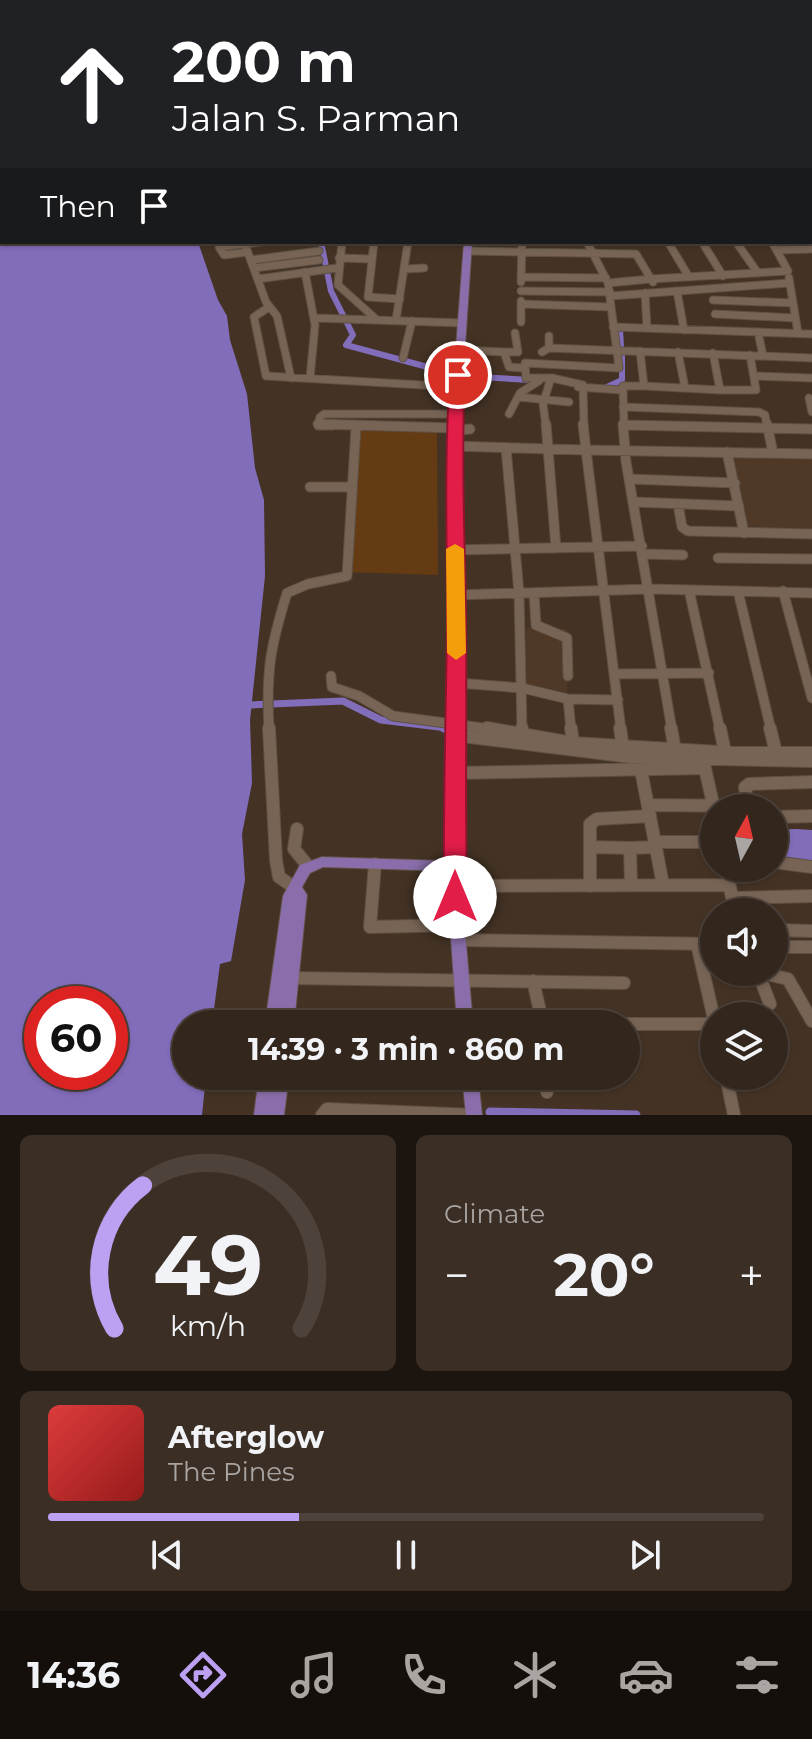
<!DOCTYPE html>
<html lang="en">
<head>
<meta charset="utf-8">
<style>
  body { margin:0; font-family:Montserrat,sans-serif; background:#3b2e25; color:#f1f3f6; height:100vh; display:flex; flex-direction:column; font-size:30px; white-space:nowrap }
  * { box-sizing:border-box; margin:0 }
  p { font-size:26px; color:#a9a5a3 }
  .icon { flex:none; width:44px; height:44px; fill:none; stroke:currentColor; stroke-width:2; stroke-linecap:round; stroke-linejoin:round }
  .map { position:relative; height:1115px; overflow:hidden }
  .panel { display:flex; flex-direction:column; gap:20px; padding:20px; background:#1c150f; flex:1 }
  .panel>* { flex:none }
  .guide { position:absolute; left:0px; top:0px; width:812px; height:244px; box-shadow:0 2px 6px #0004,0 0 0 2px #4e433b; background:#202124; color:#fff; overflow:hidden }
  .needle { width:52px; rotate:8deg }
  .fabs { position:absolute; left:700px; top:794px; display:grid; gap:16px }
  .fabs a { display:grid; place-items:center; width:88px; height:88px; border-radius:50%; background:#33261c; box-shadow:0 2px 6px #0004,0 0 0 2px #4e433b; font-size:40px }
  .speed { position:absolute; left:24px; top:986px; display:flex; gap:16px; font-size:40px; font-weight:700; text-align:center }
  .speed>* { display:grid; place-content:center; width:104px; height:104px; border-radius:50%; background:#33261c; box-shadow:0 2px 6px #0004,0 0 0 2px #4e433b; line-height:1 }
  .speed .limit { border:12px solid #d22; background:#fff; color:#111 }
  .pin { position:absolute; display:grid; place-items:center; width:68px; height:68px; color:#fff; margin:-34px; border:4px solid #fff; border-radius:50%; box-shadow:0 2px 8px #0007 }
  .me { position:absolute; width:88px; margin:-44px; rotate:0deg; stroke-linejoin:round; filter:drop-shadow(0 0 6px #0008) }
  .turn { display:flex; align-items:center; gap:28px; height:168px; padding:0 40px; font-size:36px }
  .turn .icon { width:104px; height:104px; stroke-width:2.5 }
  .turn b { display:block; font-size:56px; line-height:68px }
  .then { display:flex; align-items:center; height:76px; padding:0 40px; background:#0003; gap:16px; font-size:30px }
  .big { font-size:60px; font-weight:700; line-height:1.1 }
  .panel .card { flex:1; display:flex; flex-direction:column; justify-content:center; gap:12px; min-width:0; padding:0 28px; border-radius:12px; background:#3b2e25 }
  .panel .dial { align-items:center; gap:0 }
  .dial svg { height:208px; overflow:visible; fill:none; stroke:#4e433b; stroke-width:7; stroke-linecap:round; text-anchor:middle }
  .dial text { fill:#f1f3f6; stroke:none }
  .song { display:flex; align-items:center; gap:24px }
  .cover { width:96px; height:96px; border-radius:12px; background:linear-gradient(135deg,hsl(0 70% 55%),hsl(0 70% 35%)) }
  .played { height:8px; border-radius:4px; background:linear-gradient(90deg,#bca0f2 35%,#4e433b 35%) }
  .keys { display:flex; justify-content:space-around; direction:ltr }
  .heat { display:flex; justify-content:space-between; align-items:center; font-size:44px; direction:ltr }
  .panel .tiles { flex:1; display:grid; gap:20px; grid-template-columns:1fr 1fr }
  .card:last-child { grid-column:span 2 }
  .trip { position:absolute; left:172px; top:1010px; width:468px; height:80px; border-radius:40px; background:#33261c; box-shadow:0 2px 6px #0004,0 0 0 2px #4e433b; font-weight:700; line-height:80px; text-align:center }
  .menu { display:flex; height:128px; justify-content:space-around; align-items:center; background:#140f0b; color:#a9a5a3 }
  .menu .icon { width:56px; height:56px }
  .menu .selected { color:#bca0f2 }
  .menu b { font-size:36px; color:#f1f3f6 }
  .map>svg:first-child { display:block }
  .built { fill:#4f3825 }
  .green { fill:#643b12 }
  .water { fill:#826dbb; fill-rule:evenodd }
  .lines { fill:none; stroke-linecap:round; stroke-linejoin:round }
  .canal-far2 { stroke:#826dbb; stroke-width:6 }
  .canal-far1 { stroke:#826dbb; stroke-width:7 }
  .canal { stroke:#826dbb; stroke-width:9 }
  .minor-far3-casing { stroke:#5e5044; stroke-width:7 }
  .minor-far2-casing { stroke:#5e5044; stroke-width:9 }
  .minor-far1-casing { stroke:#5e5044; stroke-width:11 }
  .minor-casing { stroke:#5e5044; stroke-width:14 }
  .major-casing { stroke:#5e5044; stroke-width:2 }
  .minor-far3 { stroke:#776455; stroke-width:6 }
  .minor-far2 { stroke:#776455; stroke-width:7 }
  .minor-far1 { stroke:#776455; stroke-width:9 }
  .minor { stroke:#776455; stroke-width:12 }
  .major { fill:#8a6eab; fill-rule:evenodd }
  .rail-casing { stroke:#bdb1a7; stroke-width:4 }
  .rail { stroke:#39291b; stroke-width:2; stroke-dasharray:4; stroke-linecap:butt }
  .route { fill:#e11d48; stroke:#92132f; stroke-width:2 }
  .slow { fill:#f59e0b }
</style>
</head>
<body>
<div class="map">
<svg width="812" height="1115" viewBox="0 0 812 1115">
  <rect width="100%" height="100%" fill="#443325"/>
  <path class="built" d="M731 456 812 459V531L748 529Z
    M527 627 567 629V696L524 692Z"/>
  <path class="green" d="M355 427 437 428 438 575 346 572Z"/>
  <path class="water" d="M0 0H83L2 2V242H198L218 300 227 316 230 340 247 394 255 468 264 500 265 576 250 720 252 783 242 834 245 880 231 961 220 964 212 1024H186V1076H206L202 1115H0ZM42 1004H110V1072H42Z
    M796 829 812 830V861L774 856V830Z"/>
  <g class="lines">
    <path class="canal-far2" d="M321 242 331 291 353 335 346 345 461 376 531 380
      M621 347 620 329 624 328
      M607 387 622 380V352"/>
    <path class="canal-far1" d="M251 705 343 701 381 720 456 729"/>
    <path class="canal" d="M444 728 456 729
      M490 1112 636 1115"/>
    <defs>
      <path id="minor-far3" d="M287 0 297 2
        M666 0 669 2
        M513 2 523 0
        M810 171 812 174"/>
      <path id="minor-far2" d="M244 242 266 302 277 316 291 378
        M342 242 338 285 376 319
        M374 242 368 297 400 299
        M668 242 689 277
        M702 242 723 276
        M736 242 758 273
        M777 250 812 249
        M467 251 636 254 651 279 788 271 772 242
        M248 252 224 255 219 247 261 242
        M339 258 372 259
        M251 260 319 251
        M254 268 319 260
        M405 269 424 268
        M305 272 315 325 310 378
        M521 277 606 278
        M789 278 798 333
        M258 279 337 268
        M521 282 522 242
        M608 283 651 279 653 282
        M521 291 610 292
        M677 291 684 330
        M645 293 647 328
        M610 296 789 283
        M713 300 792 303
        M521 301V322
        M521 304 611 307
        M269 307 254 317 266 376 457 387
        M715 314 795 318
        M315 318 462 323
        M396 320 408 242
        M613 327 812 334
        M758 332 763 356
        M549 336V348
        M460 350 504 352 509 367 523 368
        M504 352H518L515 333
        M542 352 549 348 812 358
        M678 352 685 388
        M403 358 412 321
        M755 376 812 378
        M644 386 720 390 713 353
        M578 387 621 390
        M720 390H756L750 355
        M518 397 569 402
        M809 398 812 412
        M623 407 759 412 765 415 767 426
        M509 414 520 393 539 381
        M624 425 682 426
        M333 426H318L320 417 324 414H455
        M546 426 543 404 550 381
        M584 426 583 385 552 378H526L525 363 619 368 608 283 587 242
        M624 426 623 386H644L640 351"/>
      <path id="minor-far1" d="M318 424 454 428
        M546 424 556 548
        M583 424 586 450 812 454
        M623 424 626 462 672 730
        M767 424 773 453
        M624 425 812 429
        M454 431 470 429
        M453 446 586 450 621 730
        M506 448 519 593 522 730
        M727 452 744 533
        M630 479 735 483
        M310 487H351
        M634 502 739 506
        M678 504 682 527 688 531 812 534
        M455 550 642 546
        M644 554 683 555
        M718 558 812 559
        M689 590 720 730
        M738 591 771 730
        M783 591 812 698
        M534 593 536 625 567 638 568 676
        M456 595 650 589 812 593
        M614 674 709 673
        M331 676 332 687 359 696 393 716 498 730
        M457 683 522 688 568 699 618 700
        M568 699 571 730
        M269 730C266 671 270 648 287 593L308 584 347 576 356 427"/>
      <path id="minor" d="M269 728 276 860 279 877 295 888
        M487 728 573 743 735 753H812
        M522 728V733
        M571 728 573 743
        M620 728 623 748
        M671 728 675 750
        M720 728 725 752
        M770 728 776 753
        M453 735 631 757 812 761
        M704 764 714 808
        M641 770 663 885
        M454 773 705 768
        M648 805 748 806 745 787 749 784 812 782
        M774 817 812 816
        M297 829 294 849 308 866
        M655 842H714
        M591 847 630 848 631 885
        M630 848 656 847
        M774 862 812 867
        M375 864 370 927 457 925
        M726 868 735 912
        M728 877 748 876
        M456 886 729 885
        M590 886V824L597 819 650 816
        M734 898 812 896
        M774 930 812 931
        M457 940 714 944
        M697 944 714 1019
        M774 947H812
        M758 972 788 979 812 1021
        M759 975 770 1004
        M290 978 624 983
        M533 981 543 1024
        M595 1024H714
        M546 1076 547 1092
        M726 1076 734 1115
        M322 1115 327 1109 474 1115"/>
      <path id="major" d="M574 0H580V2H574Z
        M810 60H812V64H810Z
        M810 122H812V127H810Z
        M464 242H472L458 452 462 595 459 735 463 866 462 897 473 1024H457L448 897V871L323 867 310 873 302 887 307 895 294 1024H265L283 896 300 865 322 857 448 861 447 735 450 595 448 452Z
        M259 1076H289L284 1115H254Z
        M462 1076H478L482 1115H466Z"/>
    </defs>
    <use href="#minor-far3" class="minor-far3-casing"/>
    <use href="#minor-far2" class="minor-far2-casing"/>
    <use href="#minor-far1" class="minor-far1-casing"/>
    <use href="#minor" class="minor-casing"/>
    <use href="#major" class="major-casing"/>
    <use href="#minor-far3" class="minor-far3"/>
    <use href="#minor-far2" class="minor-far2"/>
    <use href="#minor-far1" class="minor-far1"/>
    <use href="#minor" class="minor"/>
    <use href="#major" class="major"/>
    <defs>
      <path id="rail" d="M693 0 697 2"/>
    </defs>
    <use href="#rail" class="rail-casing"/>
    <use href="#rail" class="rail"/>
  </g>
  <path class="route" d="M458 371 465 375C461 457 465 538 466 620 467 713 465 804 467 897L464 903 455 905 447 903 444 897C443 804 446 713 447 620 447 538 444 457 450 375Z"/>
  <path class="slow" d="M455 544 464 549 466 653 456 660 447 653 446 549Z"/>
</svg>
<div class="fabs">
<a><svg class="needle" viewBox="-14 -14 28 28"><path d="M0-13l5 13h-10z" fill="#e53935"/><path d="M0 13l5-13h-10z" fill="#a9a5a3"/></svg></a>
<a><svg class="icon" aria-label="sound" viewBox="0 0 24 24"><path d="M4 9h4l5-4v14l-5-4H4zM17 9q2 3 0 6"/></svg></a>
<a><svg class="icon" aria-label="layers" viewBox="0 0 24 24"><path d="M12 4l9 5-9 5-9-5zM3 14l9 5 9-5"/></svg></a>
</div>
<div class="speed"><div class="limit">60</div></div>
<div class="pin" style="left:458px;top:375px;background:#d93025"><svg class="icon" aria-label="arrive" viewBox="0 0 24 24"><path d="M6 21V4h12l-3 4 3 4H6"/></svg></div>
<svg class="me" style="left:455px;top:897px" viewBox="-20 -20 40 40"><circle r="19" fill="#fff"/><path d="M0-13L10 11 0 6-10 11z" fill="#e11d48"/></svg>
<div class="trip">14:39 · 3 min · 860 m</div>
<div class="guide">
<div class="turn"><svg class="icon" aria-label="ahead" viewBox="0 0 24 24"><path d="M12 20V5M6 11l6-6 6 6"/></svg><div><b>200 m</b>Jalan S. Parman</div></div>
<div class="then">Then<svg class="icon" aria-label="arrive" viewBox="0 0 24 24"><path d="M6 21V4h12l-3 4 3 4H6"/></svg></div>
</div>
</div>
<section class="panel">
<div class="tiles">
<div class="card dial"><svg viewBox="0 0 100 80">
<path d="M14 69A42 42 0 1 1 86 69"/>
<path d="M14 69A42 42 0 0 1 25 14" stroke="#bca0f2"/>
<text x="50" y="56" font-size="32" font-weight="700">49</text>
<text x="50" y="72" font-size="11">km/h</text>
</svg></div>
<div class="card"><p>Climate</p>
<div class="heat"><a>−</a><b class="big">20°</b><a>+</a></div>
</div>
<div class="card">
<div class="song"><i class="cover"></i><div><b>Afterglow</b><p>The Pines</p></div></div>
<div class="played"></div>
<div class="keys"><svg class="icon" aria-label="previous" viewBox="0 0 24 24"><path d="M18 5L8 12l10 7zM5 5v14"/></svg><svg class="icon" aria-label="pause" viewBox="0 0 24 24"><path d="M8 5v14M16 5v14"/></svg><svg class="icon" aria-label="next" viewBox="0 0 24 24"><path d="M6 5l10 7-10 7zM19 5v14"/></svg></div>
</div>
</div>
</section>
<nav class="menu">
<b>14:36</b>
<svg class="icon selected" aria-label="directions" viewBox="0 0 24 24"><path d="M12 3l9 9-9 9-9-9zM9 14v-3h6M13 9l2 2-2 2"/></svg>
<svg class="icon" aria-label="music" viewBox="0 0 24 24"><path d="M9 18V5l10-2v13"/><circle cx="6" cy="18" r="3"/><circle cx="16" cy="16" r="3"/></svg>
<svg class="icon" aria-label="phone" viewBox="0 0 24 24"><path d="M5 4h4l2 5-3 2q2 4 5 5l2-3 5 2v4C11 20 4 13 5 4z"/></svg>
<svg class="icon" aria-label="climate" viewBox="0 0 24 24"><path d="M12 3v18M4 7l16 10M4 17L20 7"/></svg>
<svg class="icon" aria-label="car" viewBox="0 0 24 24"><path d="M5 17H2v-5l4-1 3-4h7l3 4 3 1v5h-3M9 17h6M6 11h13"/><circle cx="7" cy="17" r="2"/><circle cx="17" cy="17" r="2"/></svg>
<svg class="icon" aria-label="filters" viewBox="0 0 24 24"><path d="M4 7h16M4 17h16"/><circle cx="9" cy="7" r="2"/><circle cx="15" cy="17" r="2"/></svg>
</nav>
</body>
</html>
